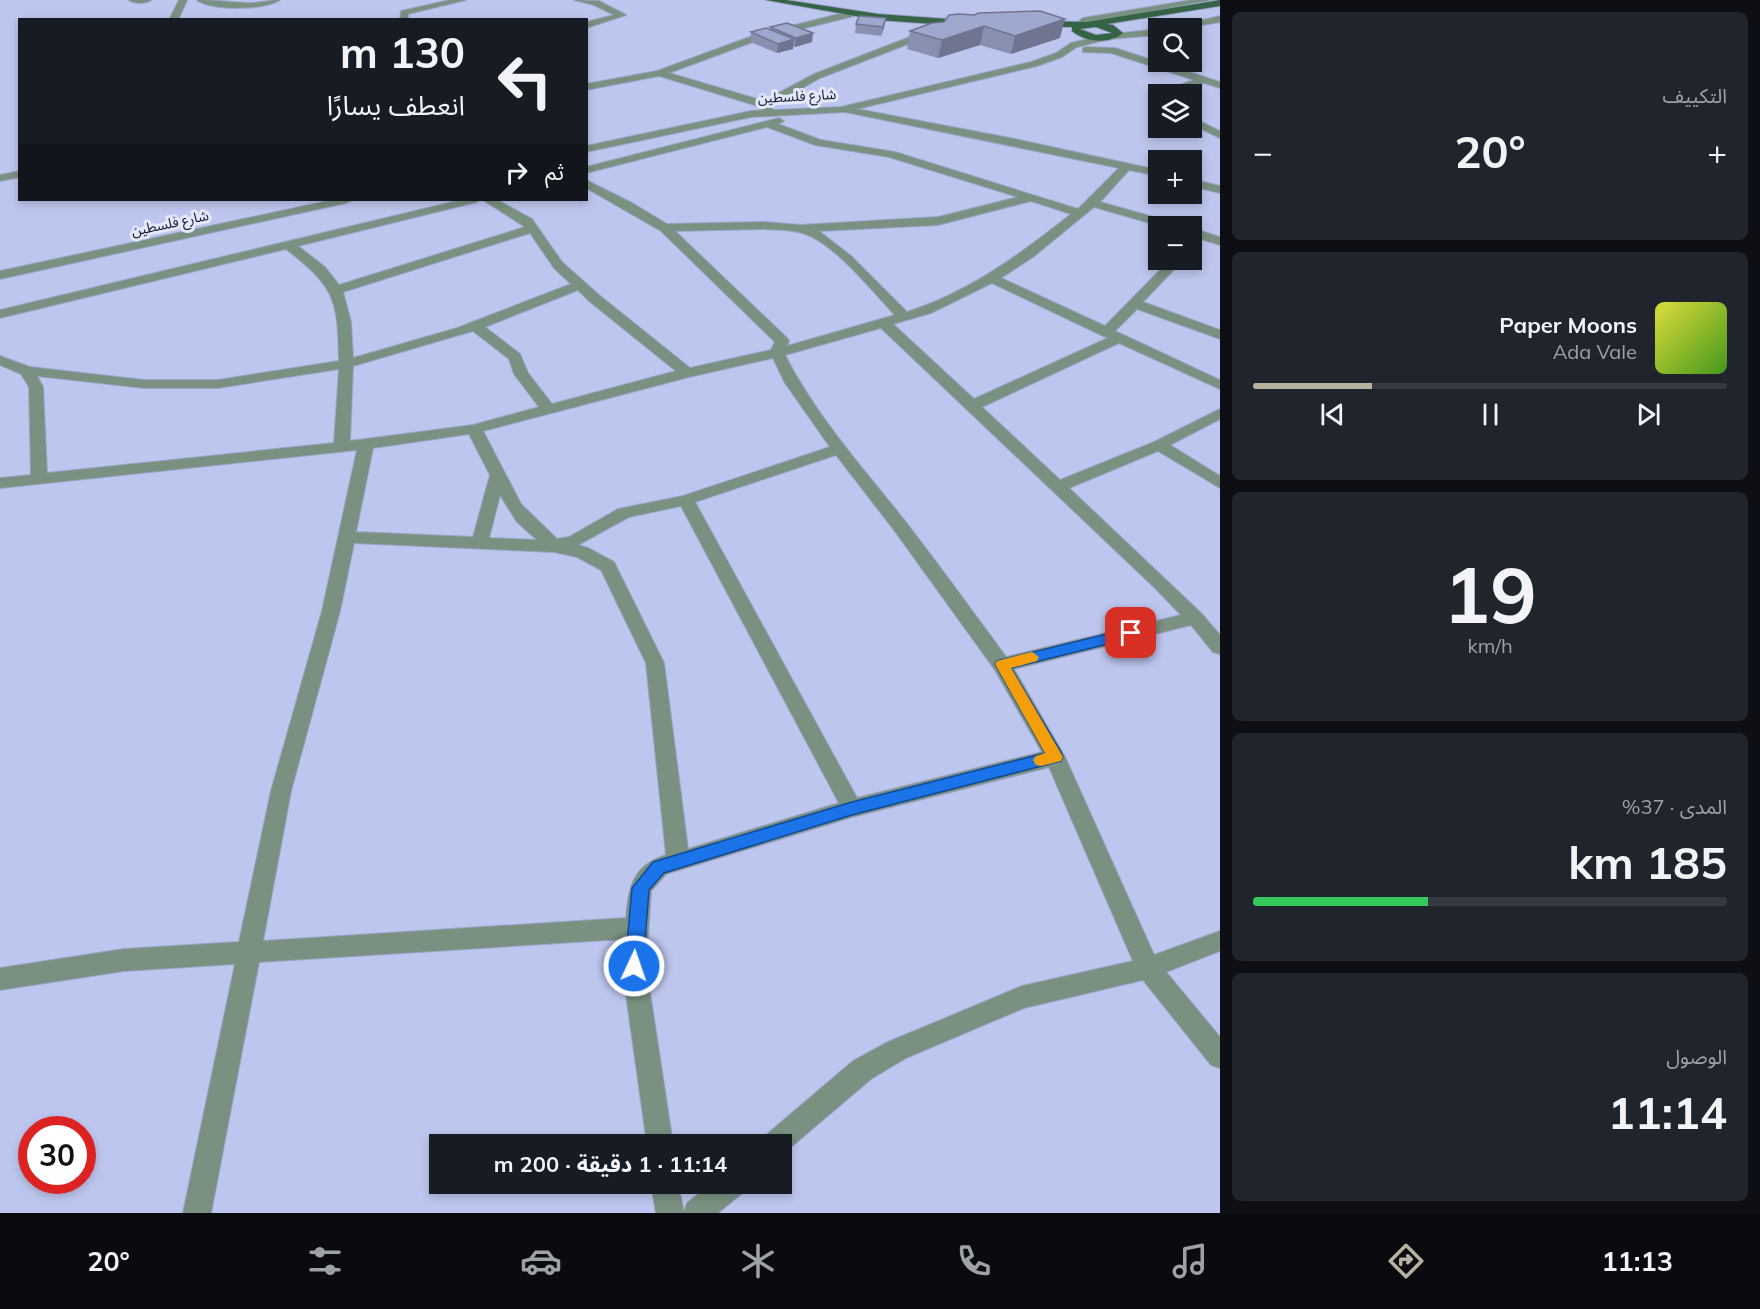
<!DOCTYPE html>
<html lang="ar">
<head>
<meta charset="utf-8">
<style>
  body { margin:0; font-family:Mulish,"Noto Sans Arabic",sans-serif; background:#20242c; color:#f1f3f6; direction:rtl; height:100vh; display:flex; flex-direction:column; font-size:22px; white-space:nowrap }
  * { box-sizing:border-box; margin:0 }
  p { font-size:20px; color:#9ea1a6 }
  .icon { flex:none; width:33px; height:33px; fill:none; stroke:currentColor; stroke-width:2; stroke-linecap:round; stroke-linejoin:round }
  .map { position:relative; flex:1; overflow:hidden; direction:ltr }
  .drawer { display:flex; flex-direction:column; gap:12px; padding:12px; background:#0d0f14; width:540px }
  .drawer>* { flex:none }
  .banner { position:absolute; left:18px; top:18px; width:570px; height:183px; border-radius:0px; box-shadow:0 3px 9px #0003; direction:rtl; background:#171b24; color:#f1f3f6; overflow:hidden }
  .buttons { position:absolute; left:1148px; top:18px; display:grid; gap:12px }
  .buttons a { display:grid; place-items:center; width:54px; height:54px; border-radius:0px; background:#171b24; box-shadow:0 3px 9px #0003; font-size:30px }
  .speed { position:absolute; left:18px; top:1116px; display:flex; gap:12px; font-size:30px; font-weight:700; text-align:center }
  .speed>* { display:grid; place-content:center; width:78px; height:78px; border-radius:50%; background:#171b24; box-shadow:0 3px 9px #0003; line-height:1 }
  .speed .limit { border:9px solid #d22; background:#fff; color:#111 }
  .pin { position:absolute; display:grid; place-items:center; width:51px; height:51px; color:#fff; margin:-26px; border-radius:12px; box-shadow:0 3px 9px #0006 }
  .me { position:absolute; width:66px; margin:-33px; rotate:3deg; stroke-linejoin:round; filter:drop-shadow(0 0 4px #0008) }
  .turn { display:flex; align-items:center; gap:21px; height:126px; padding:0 24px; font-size:27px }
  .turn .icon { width:78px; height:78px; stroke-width:2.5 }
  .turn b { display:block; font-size:42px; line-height:51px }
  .then { display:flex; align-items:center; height:57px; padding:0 24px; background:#0003; gap:12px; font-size:22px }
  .big { font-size:45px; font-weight:700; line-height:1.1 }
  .drawer .tile { flex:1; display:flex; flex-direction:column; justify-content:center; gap:9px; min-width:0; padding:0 21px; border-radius:9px; background:#20242c }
  .drawer .dial { align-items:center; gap:0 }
  .dial b { font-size:78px; line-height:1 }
  .song { display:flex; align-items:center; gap:18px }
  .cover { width:72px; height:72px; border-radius:9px; background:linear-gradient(135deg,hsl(60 70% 55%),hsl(100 70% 35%)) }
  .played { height:6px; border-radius:3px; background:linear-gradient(90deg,#b8b39e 25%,#363941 25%) }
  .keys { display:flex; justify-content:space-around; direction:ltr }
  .heat { display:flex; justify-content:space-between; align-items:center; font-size:33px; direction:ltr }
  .charge { height:9px; border-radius:4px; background:linear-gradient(90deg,#34c759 37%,#363941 0) }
  .trip { position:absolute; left:429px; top:1134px; width:363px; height:60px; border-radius:0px; background:#171b24; box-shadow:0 3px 9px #0003; font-weight:700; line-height:60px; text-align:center; direction:rtl }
  .menu { display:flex; height:96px; justify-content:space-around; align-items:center; background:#090b0e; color:#9ea1a6 }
  .menu .icon { width:42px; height:42px }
  .menu .current { color:#b8b39e }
  .menu b { font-size:27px; color:#f1f3f6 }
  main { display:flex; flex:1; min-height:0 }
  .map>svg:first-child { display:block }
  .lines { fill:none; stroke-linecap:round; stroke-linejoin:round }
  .minor-casing { stroke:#9ca3c6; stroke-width:2 }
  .major-casing { stroke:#9ca3c6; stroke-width:2 }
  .minor { fill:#799181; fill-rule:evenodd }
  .major { fill:#356346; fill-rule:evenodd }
  .wall { fill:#8890b1 }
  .shaded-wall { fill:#6f7590 }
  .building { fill:#9ea7ce; stroke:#6f7590; stroke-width:1.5 }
  .route { fill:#1a73e8; stroke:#114b97; stroke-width:1.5 }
  .slow { fill:#f59e0b }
  .labels { text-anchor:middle; stroke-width:6; stroke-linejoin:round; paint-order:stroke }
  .far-street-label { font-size:14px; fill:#161927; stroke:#e3e8fd }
</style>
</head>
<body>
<main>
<section class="drawer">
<div class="tile"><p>التكييف</p>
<div class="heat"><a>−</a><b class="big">20°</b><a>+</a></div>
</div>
<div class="tile">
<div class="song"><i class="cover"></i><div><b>Paper Moons</b><p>Ada Vale</p></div></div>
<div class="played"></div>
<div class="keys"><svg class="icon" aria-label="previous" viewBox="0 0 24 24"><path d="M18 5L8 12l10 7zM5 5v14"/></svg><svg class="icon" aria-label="pause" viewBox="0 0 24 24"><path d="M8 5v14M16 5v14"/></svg><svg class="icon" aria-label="next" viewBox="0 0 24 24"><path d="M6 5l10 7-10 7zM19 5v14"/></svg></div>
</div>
<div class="tile dial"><b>19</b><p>km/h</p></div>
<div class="tile"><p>المدى · 37%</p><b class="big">185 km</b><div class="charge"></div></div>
<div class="tile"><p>الوصول</p><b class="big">11:14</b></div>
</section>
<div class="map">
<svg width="1220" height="1213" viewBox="0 0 1220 1213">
  <rect width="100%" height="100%" fill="#bdc6ee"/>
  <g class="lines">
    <defs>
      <path id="minor" d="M129 0H151C146 4 134 4 129 0Z
        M179 0H187L178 20H169Z
        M197 0C213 0 229 2 246 3 257 4 269 0 280 0 265 10 211 11 197 0Z
        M450 0H466L412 13 408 14V20H400L401 11Z
        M574 0 599 1 626 15 586 28V22L614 15 594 5Z
        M1192 0H1211L1089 23V26L1086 27 1079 21 1083 18Z
        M851 11 854 12V16L761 39 669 73 764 101 814 74 928 30H934V34L820 78 771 106 773 110 841 107 1031 62 1056 53 1071 43 1105 35 1158 29V35L1109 39 1077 47 1062 57 1037 66 857 109 1010 138 1158 170V176L1129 170 1100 202 1175 223 1177 226H1160L1094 207 1033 257 1001 278 1105 326 1170 260H1183L1143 302 1220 330V339L1137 309 1115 331 1220 380V389L1119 343 982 407 1060 480 1154 442 1220 409V419L1170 445 1220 476V488L1158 451 1069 488 1201 613 1220 635V654L1213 652 1191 625 1014 669 1065 757 1154 955 1220 931V951L1166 972 1220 1037V1068L1211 1065 1143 980 1024 1008 906 1058 871 1079 784 1153 782 1155V1144H762L766 1135 853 1061 888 1042 1022 986 1133 961 1049 767 852 817 666 874 651 891 646 966 673 1144H647L622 966 624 939 259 962 211 1213H183L235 964 124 971 0 990V968L124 949 239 942 271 791 322 611 357 450 0 488V478L31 475 29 387 21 374 0 365V356L30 367 144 380H218L339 361C338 299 335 287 286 249L0 318V310L461 200H479L477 202 298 246 325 267 339 285 525 227 483 200H497L532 219 562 262 599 295 690 368 771 350 775 342 661 231 586 188V180L632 203 667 224 763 222 801 225 938 217 1018 197 889 157 815 145 767 127 586 173V167L779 118 784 121 778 124 821 140 895 152 1078 209 1119 168 845 112 751 117 586 152V146L751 111 763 110 761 107 659 76 586 90V84L657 71 755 35ZM1031 201 1071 214C1021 254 969 292 907 312L851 256 819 231 938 225ZM763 229C777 230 792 229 805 234 835 244 873 292 895 315L787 346 789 341 787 338 675 231ZM530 233 554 268 571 284 457 328 353 358 351 322 343 292ZM992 283 1101 335 1108 338 974 399 893 324 931 313ZM578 290 589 301 676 371 552 404 528 373 520 354 485 327ZM881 328 1155 588 1181 615 1006 657C973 612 940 566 905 521 863 468 816 416 785 355ZM473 331 509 359 514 374 539 407 473 425 350 441 353 366ZM773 358 785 383 830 447 683 496 618 509 569 537 557 539 521 504 483 431 689 377ZM339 369 334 443 47 473 43 387 37 376 144 388H218ZM469 434 490 475 473 537 356 532 373 448ZM836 455 894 530 995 670 1042 752 857 798 695 502ZM500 495 517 522 537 540 489 538ZM681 506 839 803 688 849 664 663 614 562 588 548 578 545 629 517ZM354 543 554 552 577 557 601 570 646 663 666 855C632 866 629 887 626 918L263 941 291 791 340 611Z
        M1220 16V22L1184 28H1168Z
        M1086 47 1115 48 1220 82V88L1204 83 1171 94H1158L1159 92 1194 80 1111 53 1083 52V48Z
        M1191 117 1220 131V138L1191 124Z
        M20 171V177L0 181V175Z
        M1191 179 1220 186V193L1191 186Z
        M332 200H352L346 203 0 279V271Z
        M1191 228 1220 237V245L1191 236Z
        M651 1184H678L684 1212 687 1203 711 1184H745L741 1194 718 1213H656Z"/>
      <path id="major" d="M766 0H786L878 14 962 20 966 23 962 26 878 20Z
        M1220 0V6L1107 24 1113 25 1123 33C1109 45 1085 42 1072 31V27H1040L1036 24 1040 21 1087 22ZM1096 27 1112 33 1096 35 1080 29Z"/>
    </defs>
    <use href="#minor" class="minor-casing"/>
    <use href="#major" class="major-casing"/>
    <use href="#minor" class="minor"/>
    <use href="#major" class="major"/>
  </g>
  <path class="wall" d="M974 15 1060 38 1011 54 980 45 938 58 907 49 910 31Z
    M859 16 884 28 881 36 855 33 856 24Z
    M770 27 812 42 795 47 793 46V49L777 53 750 42 751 32 770 30Z"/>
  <path class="shaded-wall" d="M886 18 884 28 881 36 883 27Z
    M1065 19 1060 38 1011 54 1015 36Z
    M984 26 980 45 938 58 942 40Z
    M813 33 812 42 795 47 796 38Z
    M794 39 793 49 777 53 778 44Z"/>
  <path class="building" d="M1040 11 1065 19 1015 36 984 26 942 40 910 31 932 23 944 22 949 15 959 14 974 15 979 13Z
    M859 16 886 18 883 27 856 24Z
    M787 23 813 33 796 38 770 27Z
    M766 28 794 39 778 44 751 32Z"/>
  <path class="route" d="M1131 628 1138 633 1136 637 1011 668 1061 752 1063 757 1061 761 852 815 664 873 649 890 643 966 641 972 634 974 628 972 625 966 632 888 653 862 852 802 1045 753 995 664 997 661Z"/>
  <path class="slow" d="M1032 652 1039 657 1037 661 1011 668 1063 757 1061 761 1041 766 1036 765 1033 760 1036 756 1045 753 995 664 997 661Z"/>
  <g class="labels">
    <g class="far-street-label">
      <text transform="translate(797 96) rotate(-3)" y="5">شارع فلسطين</text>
      <text transform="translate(170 223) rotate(-12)" y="5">شارع فلسطين</text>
    </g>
  </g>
</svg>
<div class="buttons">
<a><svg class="icon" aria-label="search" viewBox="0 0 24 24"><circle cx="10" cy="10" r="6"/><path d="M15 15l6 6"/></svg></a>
<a><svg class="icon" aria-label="layers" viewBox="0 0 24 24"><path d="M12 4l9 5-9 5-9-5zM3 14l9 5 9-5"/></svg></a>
<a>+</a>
<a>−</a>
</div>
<div class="speed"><div class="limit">30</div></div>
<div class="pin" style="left:1131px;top:633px;background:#d93025"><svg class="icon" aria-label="arrive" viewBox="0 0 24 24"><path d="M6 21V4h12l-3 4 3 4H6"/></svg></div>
<svg class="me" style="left:634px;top:966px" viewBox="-20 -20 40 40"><circle r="17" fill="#1a73e8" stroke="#fff" stroke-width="3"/><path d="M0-11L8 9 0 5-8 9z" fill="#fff"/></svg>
<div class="trip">11:14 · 1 دقيقة · 200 m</div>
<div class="banner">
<div class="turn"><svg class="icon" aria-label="left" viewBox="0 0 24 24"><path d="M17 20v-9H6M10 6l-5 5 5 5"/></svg><div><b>130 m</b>انعطف يسارًا</div></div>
<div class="then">ثم<svg class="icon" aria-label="right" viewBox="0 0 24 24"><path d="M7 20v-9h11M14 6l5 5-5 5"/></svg></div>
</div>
</div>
</main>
<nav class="menu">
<b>11:13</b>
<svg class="icon current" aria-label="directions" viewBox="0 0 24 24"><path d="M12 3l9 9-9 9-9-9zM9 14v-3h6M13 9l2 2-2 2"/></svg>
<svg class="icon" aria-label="music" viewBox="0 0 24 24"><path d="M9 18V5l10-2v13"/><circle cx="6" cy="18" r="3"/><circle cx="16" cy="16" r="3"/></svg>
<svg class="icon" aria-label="phone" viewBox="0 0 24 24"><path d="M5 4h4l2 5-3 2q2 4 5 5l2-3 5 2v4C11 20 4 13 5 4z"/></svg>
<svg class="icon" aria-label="climate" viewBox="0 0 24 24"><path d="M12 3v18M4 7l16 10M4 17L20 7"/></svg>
<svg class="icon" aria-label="car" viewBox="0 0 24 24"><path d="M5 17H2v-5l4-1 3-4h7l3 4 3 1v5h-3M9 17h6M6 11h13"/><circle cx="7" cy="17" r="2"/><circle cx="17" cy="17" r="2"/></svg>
<svg class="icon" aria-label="filters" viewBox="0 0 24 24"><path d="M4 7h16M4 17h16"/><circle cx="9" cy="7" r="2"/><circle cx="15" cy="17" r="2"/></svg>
<b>20°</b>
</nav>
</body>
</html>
